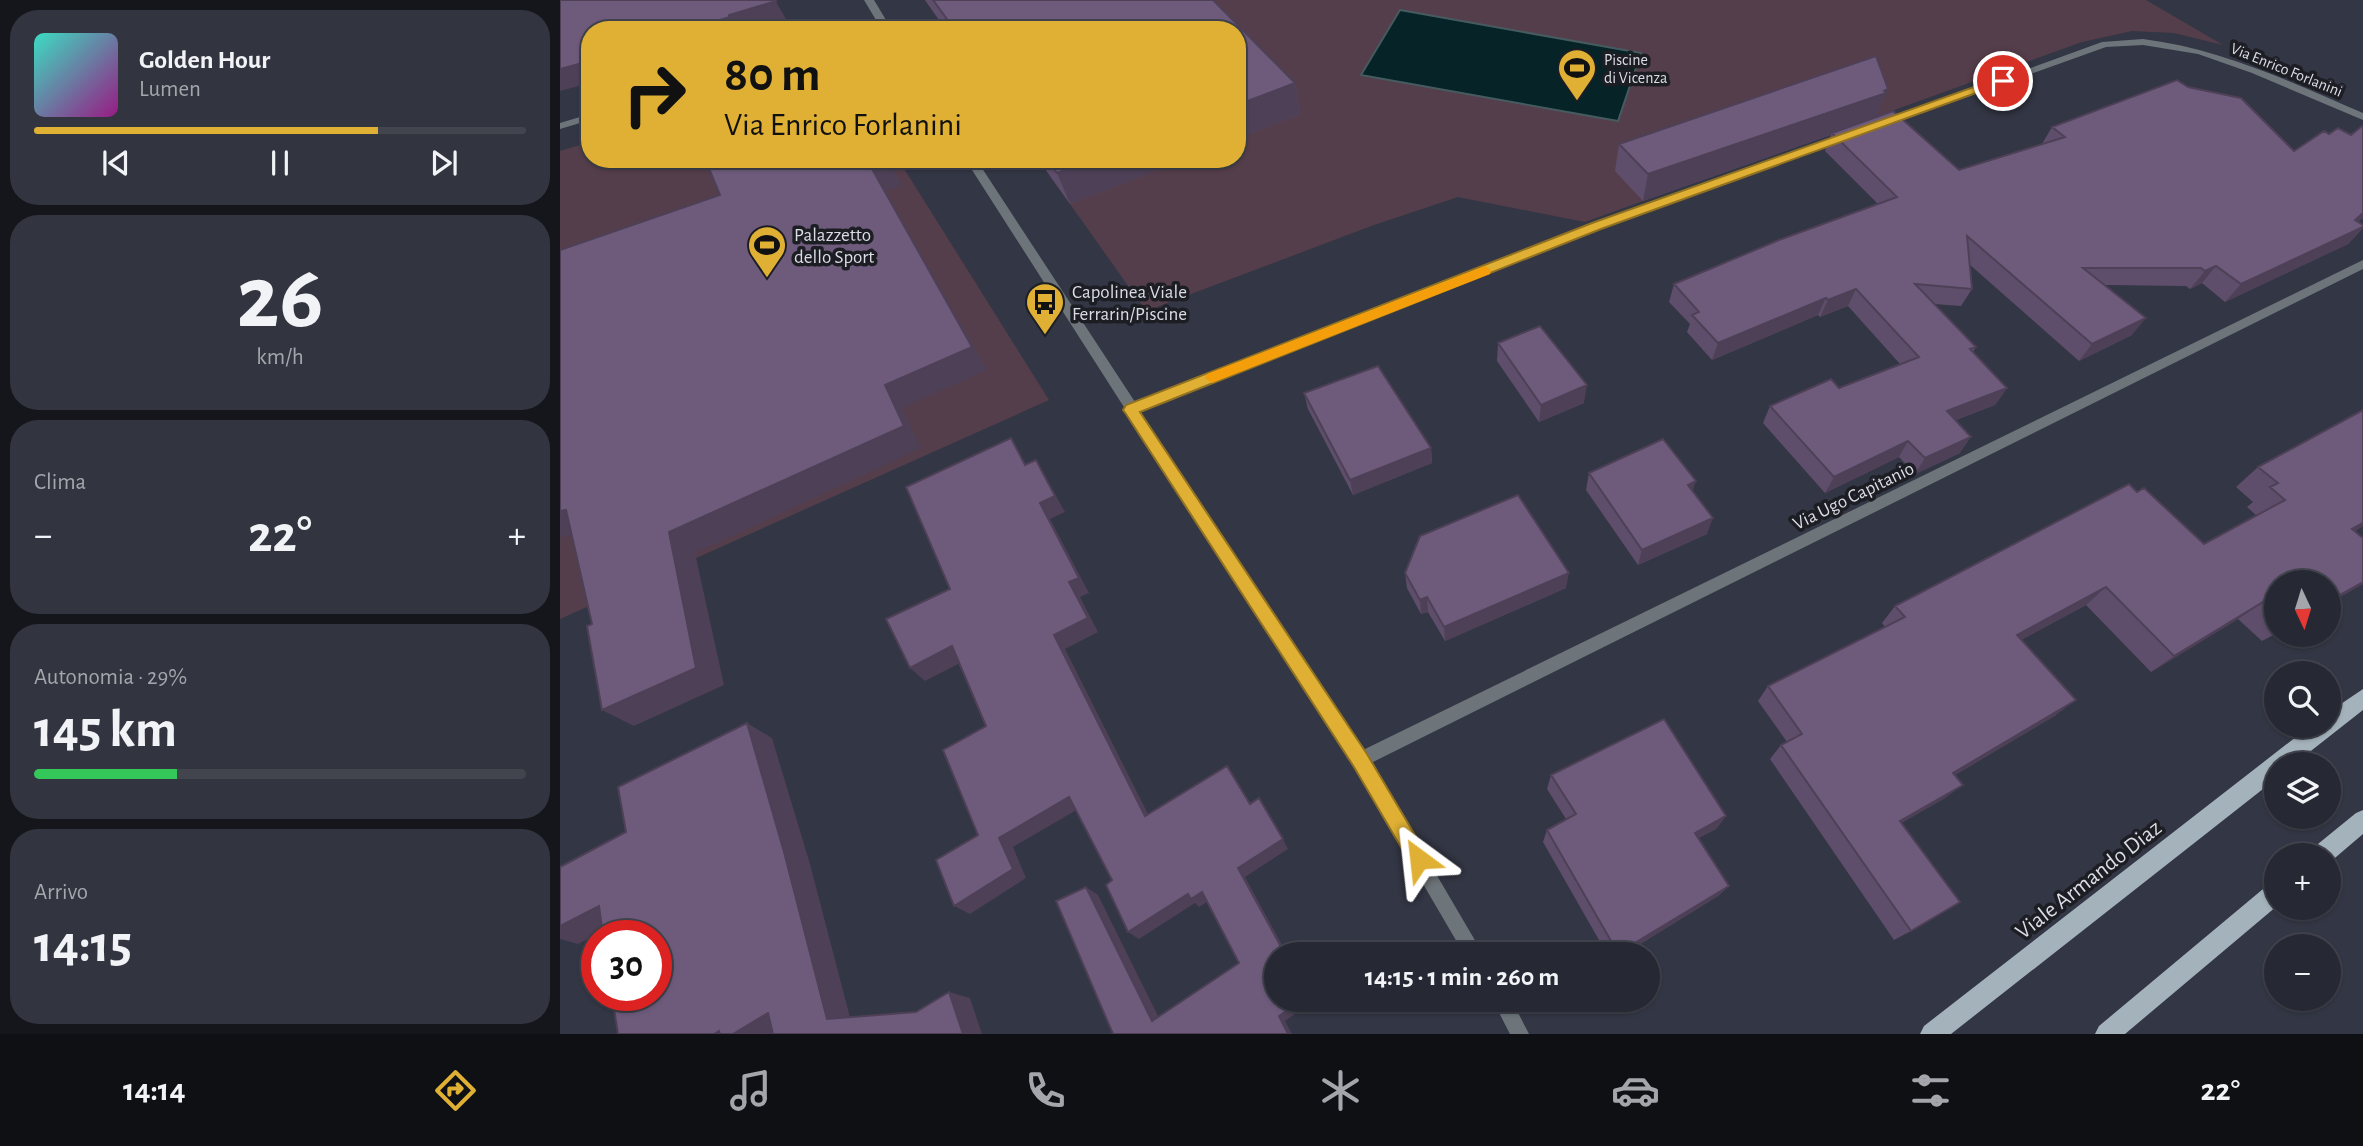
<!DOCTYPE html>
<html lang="it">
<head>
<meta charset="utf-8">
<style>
  body { margin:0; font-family:"Alegreya Sans",sans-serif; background:#32343f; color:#f1f3f6; height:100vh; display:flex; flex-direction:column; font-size:26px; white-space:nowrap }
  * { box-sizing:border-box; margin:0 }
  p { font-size:23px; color:#a4a6ac }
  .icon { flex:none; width:38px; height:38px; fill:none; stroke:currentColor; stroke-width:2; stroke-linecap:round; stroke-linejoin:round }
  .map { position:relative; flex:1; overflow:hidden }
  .panel { display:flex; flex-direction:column; gap:10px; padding:10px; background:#15161c; width:560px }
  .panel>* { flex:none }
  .top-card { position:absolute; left:21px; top:21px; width:665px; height:147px; border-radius:28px; box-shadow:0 2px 5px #0004,0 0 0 2px #42444e; background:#dfb034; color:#111; overflow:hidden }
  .needle { width:46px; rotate:176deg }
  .tools { position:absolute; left:1704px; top:570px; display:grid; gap:14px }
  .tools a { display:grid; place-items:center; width:77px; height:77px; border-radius:50%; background:#262833; box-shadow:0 2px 5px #0004,0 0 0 2px #42444e; font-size:35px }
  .speed { position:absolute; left:21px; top:920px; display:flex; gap:14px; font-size:35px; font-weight:700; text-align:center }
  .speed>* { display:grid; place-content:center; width:91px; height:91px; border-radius:50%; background:#262833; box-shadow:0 2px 5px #0004,0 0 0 2px #42444e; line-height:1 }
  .speed .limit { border:10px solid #d22; background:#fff; color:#111 }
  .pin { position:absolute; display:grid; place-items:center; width:60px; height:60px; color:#fff; margin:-30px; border:4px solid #fff; border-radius:50%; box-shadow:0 2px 7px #0007 }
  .me { position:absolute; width:77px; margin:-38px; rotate:330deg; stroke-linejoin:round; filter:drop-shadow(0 0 5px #0008) }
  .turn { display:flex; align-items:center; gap:24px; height:147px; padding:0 28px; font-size:32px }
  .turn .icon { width:91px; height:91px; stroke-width:2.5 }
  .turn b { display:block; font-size:49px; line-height:60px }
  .big { font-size:52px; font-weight:700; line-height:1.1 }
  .panel .tile { flex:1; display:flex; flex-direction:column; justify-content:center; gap:10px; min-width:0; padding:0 24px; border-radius:28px; background:#32343f }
  .panel .dial { align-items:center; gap:0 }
  .dial b { font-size:91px; line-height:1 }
  .song { display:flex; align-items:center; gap:21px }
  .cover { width:84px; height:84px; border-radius:10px; background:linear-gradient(135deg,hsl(170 70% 55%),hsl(310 70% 35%)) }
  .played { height:7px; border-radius:4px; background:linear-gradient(90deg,#dfb034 70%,#42444e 70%) }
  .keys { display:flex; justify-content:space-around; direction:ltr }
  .heat { display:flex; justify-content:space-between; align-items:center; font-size:38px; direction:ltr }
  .charge { height:10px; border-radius:5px; background:linear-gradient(90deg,#34c759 29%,#42444e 0) }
  .trip { position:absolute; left:704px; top:942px; width:396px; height:70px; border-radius:35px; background:#262833; box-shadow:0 2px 5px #0004,0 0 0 2px #42444e; font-weight:700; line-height:70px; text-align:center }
  .tabs { display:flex; height:112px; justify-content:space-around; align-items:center; background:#0f1014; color:#a4a6ac }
  .tabs .icon { width:49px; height:49px }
  .tabs .selected { color:#dfb034 }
  .tabs b { font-size:32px; color:#f1f3f6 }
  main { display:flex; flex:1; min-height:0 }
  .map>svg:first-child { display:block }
  .green { fill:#553e4b }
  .water { fill:#062327; stroke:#465b60; stroke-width:2 }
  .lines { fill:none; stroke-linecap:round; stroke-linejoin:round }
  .street { fill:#6e757a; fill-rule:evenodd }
  .primary { fill:#a4b2bc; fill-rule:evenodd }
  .wall { fill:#5f4e6b }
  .shaded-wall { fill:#4d4057 }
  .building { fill:#6e5b7c; stroke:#4d4057; stroke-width:2 }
  .route { fill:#dfb034; stroke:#917222; stroke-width:2 }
  .slow { fill:#f59e0b }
  .labels { text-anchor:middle; stroke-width:7; stroke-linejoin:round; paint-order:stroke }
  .far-poi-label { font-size:16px; fill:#dbdde6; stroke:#1c1e24; text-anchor:start }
  .far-street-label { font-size:16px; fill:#dbdde6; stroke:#1c1e24 }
  .poi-label { font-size:19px; fill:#dbdde6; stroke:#1c1e24; text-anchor:start }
  .street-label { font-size:19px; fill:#dbdde6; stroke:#1c1e24 }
  .near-street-label { font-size:23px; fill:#dbdde6; stroke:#1c1e24 }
</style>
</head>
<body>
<main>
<section class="panel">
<div class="tile">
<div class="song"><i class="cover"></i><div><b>Golden Hour</b><p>Lumen</p></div></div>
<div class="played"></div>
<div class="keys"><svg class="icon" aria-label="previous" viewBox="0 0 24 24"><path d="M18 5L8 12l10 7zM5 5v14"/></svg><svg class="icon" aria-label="pause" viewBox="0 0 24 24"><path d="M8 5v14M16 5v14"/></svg><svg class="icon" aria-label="next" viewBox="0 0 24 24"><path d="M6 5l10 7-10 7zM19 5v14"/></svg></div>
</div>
<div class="tile dial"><b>26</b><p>km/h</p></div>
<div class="tile"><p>Clima</p>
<div class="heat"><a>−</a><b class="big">22°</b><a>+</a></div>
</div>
<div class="tile"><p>Autonomia · 29%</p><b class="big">145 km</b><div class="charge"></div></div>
<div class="tile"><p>Arrivo</p><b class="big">14:15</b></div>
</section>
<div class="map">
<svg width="1803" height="1034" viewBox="0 0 1803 1034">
  <rect width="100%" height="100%" fill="#333644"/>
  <path class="green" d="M365 0H1586L1663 45 1614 33 1572 31 1522 42 1025 222 898 197 814 225 586 311 478 159H677V30H386Z
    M30 142V159H338L489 400 0 619V151Z"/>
  <path class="water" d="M840 10 1081 53 1058 121 801 75Z"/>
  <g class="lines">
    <path class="street" d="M304 0H314L332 30H322Z
      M1583 39C1662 49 1731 82 1803 113V120L1692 73 1638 54 1583 45 1546 47 1329 125H1321L1320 123 1542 42Z
      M30 114V120L0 129V123Z
      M1286 134 1290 135V139L1041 229 580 411 803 750 1803 260V269L811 763 923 954H904L794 766 405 159H416L575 402 1033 223Z
      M932 999H951L969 1034H950Z"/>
    <path class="primary" d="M1803 689V710L1733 765H1717V778L1391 1034H1360L1364 1026 1750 726H1769V712Z
      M1803 810V834L1769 863V856H1750L1753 848 1796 813Z
      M1717 881V906L1565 1034H1535L1539 1026 1709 884Z"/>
  </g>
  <path class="wall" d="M365 0H653L735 83 740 114 677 139V30H386Z
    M1628 87 1734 151 1769 134 1791 135 1803 127V218L1798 222 1803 225V228L1788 244 1665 302 1642 283 1630 289 1626 286 1545 285 1572 335 1519 361 1409 264 1412 289 1401 306 1374 304 1416 347 1413 352 1447 388 1435 405 1396 420 1400 453 1355 474 1339 457 1265 493 1203 423 1210 406 1279 388 1340 364 1288 306 1260 317 1258 315 1152 360 1127 332 1130 324 1109 302 1114 284 1318 204 1265 151 1271 135 1083 201 1055 171 1059 144 1317 116 1316 117 1399 170 1482 144 1492 127Z
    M478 159H625L510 204Z
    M938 343 1024 403 979 422 937 361Z
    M744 393 871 448 872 463 793 495 748 409Z
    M1803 410V526L1795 531 1803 538V584L1769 603 1717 583V633L1702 641 1678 619 1591 672 1526 605 1461 640 1496 715 1395 775 1385 798 1341 823 1351 931 1334 940 1210 759 1221 745 1227 742 1198 701 1208 686 1325 627 1322 623 1335 606 1577 492 1644 544 1697 516 1687 507 1693 502 1676 487 1698 467Z
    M1029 473 1133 491 1147 534 1078 565 1026 490Z
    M845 573 1006 588 885 641 868 612 861 614 847 588Z
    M991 775 1166 816 1156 829 1138 838 1169 886 1158 896 1064 954H1047L983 842 987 830 1006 819 987 789Z"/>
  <path class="shaded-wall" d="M215 0 226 19 191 30H126Z
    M30 61V83L0 91V69Z
    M735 83 740 114 677 139V105Z
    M1328 89 1315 120 1272 133 1271 135 1083 201 1088 174Z
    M327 159 342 186 325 191 427 370 342 408 361 448 135 553 164 685 74 726 42 710 109 532 325 385 311 167Z
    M534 159H625L510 204 497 173Z
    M1803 213V218L1778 238 1795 220Z
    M1803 227 1788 244 1665 302 1681 284Z
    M1656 266 1642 283 1630 289 1645 271Z
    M1296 289 1288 306 1260 317 1268 300Z
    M1266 298 1258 315 1152 360 1158 343Z
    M1586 318 1572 335 1519 361 1532 344Z
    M1027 385 1024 403 979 422 981 405Z
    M1447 388 1435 405 1376 427 1387 411Z
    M1411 437 1400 453 1355 474 1365 458Z
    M1348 441 1339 457 1265 493 1274 477Z
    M871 448 872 463 793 495 790 480Z
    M476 460 505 512 490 519 529 593 520 597 538 632 505 649 594 826 585 816 494 635 509 582 480 503Z
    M1136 481 1131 497 1128 485Z
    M6 510 35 531 2 537 0 536V511Z
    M1153 518 1147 534 1078 565 1082 550Z
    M1803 523V526L1766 548 1792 529Z
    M1009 573 1006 588 885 641 884 627Z
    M1803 582V584L1769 603V601Z
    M1546 587 1526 605 1439 652 1457 635Z
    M867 597 868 612 861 614 860 600Z
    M1703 602 1678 619 1591 672 1614 656Z
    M392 646 406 660 365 681 350 668Z
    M1516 700 1496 715 1376 786 1393 773Z
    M187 723 212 738 250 864 292 1025 267 1019Z
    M1403 785 1385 798 1324 833 1340 821Z
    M509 797 520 808 453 847 466 878 410 914 394 906 439 838Z
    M1166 816 1156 829 1126 845 1135 833Z
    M723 839 728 849 685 877 727 954H725L678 868Z
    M1169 886 1158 896 1064 954H1057Z
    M526 887 538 895 603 1026 592 1021Z
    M642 892 650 900 639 907 635 903 579 939 568 932 628 894Z
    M39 906 72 916 18 944 0 939V926Z
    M389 992 410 998 422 1034H403Z
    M736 999H749L740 1006 742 1009 725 1021 732 1034H728L719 1016Z
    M208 1013 237 1019 211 1034H154L159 1031Z"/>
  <path class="building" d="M0 0H215L216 1 169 15 170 17 126 30H30V61L0 69Z
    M373 0H653L735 83 677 105V30H395Z
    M1316 56 1328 89 1324 91 1326 93 1088 174 1059 144Z
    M1617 80 1628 87 1681 98 1734 151 1764 131 1769 134 1778 128 1791 135 1802 126 1803 127V213L1795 220 1803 225V227L1681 284 1656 266 1645 271 1641 268H1523L1586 318 1532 344 1407 236 1412 289 1355 284 1416 347 1410 349 1447 388 1387 411 1411 437 1365 458 1348 441 1274 477 1210 406 1271 379 1279 388 1359 357 1296 289 1268 300 1266 298 1158 343 1132 315 1139 312 1114 284 1219 240 1337 197 1272 133 1333 111 1399 170 1505 137 1492 127Z
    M145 159H326L327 161 311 167 412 347 325 385 344 426 109 532 136 668 42 710 27 626 32 624 6 510 0 511V250L160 195Z
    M487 159H534L497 173Z
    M980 326 1027 385 981 405 938 343Z
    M818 366 871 448 790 480 744 393Z
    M1803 410V523L1792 529 1803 538V582L1769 601V583H1717V614L1703 602 1614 656 1546 587 1457 635 1516 700 1393 773 1403 785 1340 821 1400 902 1351 931 1221 745 1242 734 1208 686 1345 617 1335 606 1569 484 1577 492 1584 488 1644 544 1725 500 1710 487 1718 483 1698 467Z
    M451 438 465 465 476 460 495 496 480 503 519 578 509 582 528 618 494 635 585 816 667 766 690 804 699 798 723 839 678 868 725 954H716V999H736L735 1001 737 1004 719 1016 728 1034H553L496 901 526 887 592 1021 679 963 642 892 631 899 628 894 568 932 546 885 552 880 509 797 439 838 453 869 394 906 376 860 418 835 383 750 426 726 392 646 350 668 326 619 390 589 346 487Z
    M1103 439 1136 481 1128 485 1153 518 1082 550 1029 473Z
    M958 495 1009 573 884 627 867 597 860 600 845 573 860 536Z
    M1104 719 1166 816 1135 833 1169 886 1058 953 987 830 1016 814 991 775Z
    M187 723 224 852 267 1019 356 1012 389 992 403 1034H213L208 1013 173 1034H160L159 1031 154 1034H58L52 996H96V936H43L39 906 0 926V867L66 832 58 787Z"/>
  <path class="route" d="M1439 78 1449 81 1041 229 580 412 807 754 865 852 868 859 865 866 859 869 852 866 794 767 566 414 563 410 566 405 1032 223Z"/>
  <path class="slow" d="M925 266 931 270 930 274 657 381 652 383 645 378 647 374Z"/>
  <defs>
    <symbol id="stadium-pin" viewBox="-11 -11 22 30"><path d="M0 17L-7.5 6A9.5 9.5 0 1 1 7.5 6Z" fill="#dfb034" stroke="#1c1e24"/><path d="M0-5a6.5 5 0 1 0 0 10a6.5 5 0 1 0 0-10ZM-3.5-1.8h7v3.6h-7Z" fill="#111"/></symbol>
    <symbol id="bus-pin" viewBox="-11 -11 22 30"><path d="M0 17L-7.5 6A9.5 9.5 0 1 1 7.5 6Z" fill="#dfb034" stroke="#1c1e24"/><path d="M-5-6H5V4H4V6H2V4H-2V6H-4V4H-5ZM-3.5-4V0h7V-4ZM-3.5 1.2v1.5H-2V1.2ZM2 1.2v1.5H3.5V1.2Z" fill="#111"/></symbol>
  </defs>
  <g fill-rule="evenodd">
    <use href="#stadium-pin" x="995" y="46" width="44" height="60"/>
    <use href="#stadium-pin" x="185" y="223" width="44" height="60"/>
    <use href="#bus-pin" x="463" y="280" width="44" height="60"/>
  </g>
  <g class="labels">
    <g class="far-poi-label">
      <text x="1044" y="65">Piscine<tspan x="1044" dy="18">di Vicenza</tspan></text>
    </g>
    <g class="far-street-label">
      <text transform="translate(1727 69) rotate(22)" y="6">Via Enrico Forlanini</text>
    </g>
    <g class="poi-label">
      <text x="234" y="241">Palazzetto<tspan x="234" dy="22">dello Sport</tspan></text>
      <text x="512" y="298">Capolinea Viale<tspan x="512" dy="22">Ferrarin/Piscine</tspan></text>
    </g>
    <g class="street-label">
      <text transform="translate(1293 495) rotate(-26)" y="7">Via Ugo Capitanio</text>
    </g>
    <g class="near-street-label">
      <text transform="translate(1528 879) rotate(-38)" y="8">Viale Armando Diaz</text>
    </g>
  </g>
</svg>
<div class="tools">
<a><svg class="needle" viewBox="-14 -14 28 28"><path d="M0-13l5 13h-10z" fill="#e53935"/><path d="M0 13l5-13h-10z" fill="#a4a6ac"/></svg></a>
<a><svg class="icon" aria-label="search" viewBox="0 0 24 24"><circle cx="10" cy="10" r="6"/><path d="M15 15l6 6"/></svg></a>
<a><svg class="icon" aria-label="layers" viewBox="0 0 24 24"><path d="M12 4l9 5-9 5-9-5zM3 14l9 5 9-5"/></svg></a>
<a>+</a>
<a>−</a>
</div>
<div class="speed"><div class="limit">30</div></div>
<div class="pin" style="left:1443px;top:81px;background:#d93025"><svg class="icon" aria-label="arrive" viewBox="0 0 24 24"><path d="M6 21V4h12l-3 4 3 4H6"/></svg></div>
<svg class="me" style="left:859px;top:859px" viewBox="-20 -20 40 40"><path d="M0-17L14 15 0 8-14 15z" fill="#dfb034" stroke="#fff" stroke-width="4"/></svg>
<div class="trip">14:15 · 1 min · 260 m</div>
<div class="top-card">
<div class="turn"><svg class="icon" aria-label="right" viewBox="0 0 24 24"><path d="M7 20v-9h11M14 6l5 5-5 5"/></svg><div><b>80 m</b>Via Enrico Forlanini</div></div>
</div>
</div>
</main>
<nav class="tabs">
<b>14:14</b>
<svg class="icon selected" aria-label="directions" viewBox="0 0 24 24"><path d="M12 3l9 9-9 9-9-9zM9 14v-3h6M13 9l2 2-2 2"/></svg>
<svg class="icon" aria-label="music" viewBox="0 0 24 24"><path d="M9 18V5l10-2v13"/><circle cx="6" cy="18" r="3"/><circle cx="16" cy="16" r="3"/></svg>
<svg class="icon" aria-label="phone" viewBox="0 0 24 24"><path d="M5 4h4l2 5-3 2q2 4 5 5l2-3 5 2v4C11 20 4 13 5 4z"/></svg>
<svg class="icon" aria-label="climate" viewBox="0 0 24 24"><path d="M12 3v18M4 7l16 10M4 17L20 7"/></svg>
<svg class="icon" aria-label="car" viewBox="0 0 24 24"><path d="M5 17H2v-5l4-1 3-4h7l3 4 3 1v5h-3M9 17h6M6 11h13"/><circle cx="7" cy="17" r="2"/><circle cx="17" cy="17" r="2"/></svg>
<svg class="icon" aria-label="filters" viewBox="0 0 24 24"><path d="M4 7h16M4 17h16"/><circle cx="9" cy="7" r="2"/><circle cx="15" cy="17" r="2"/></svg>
<b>22°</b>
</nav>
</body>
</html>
